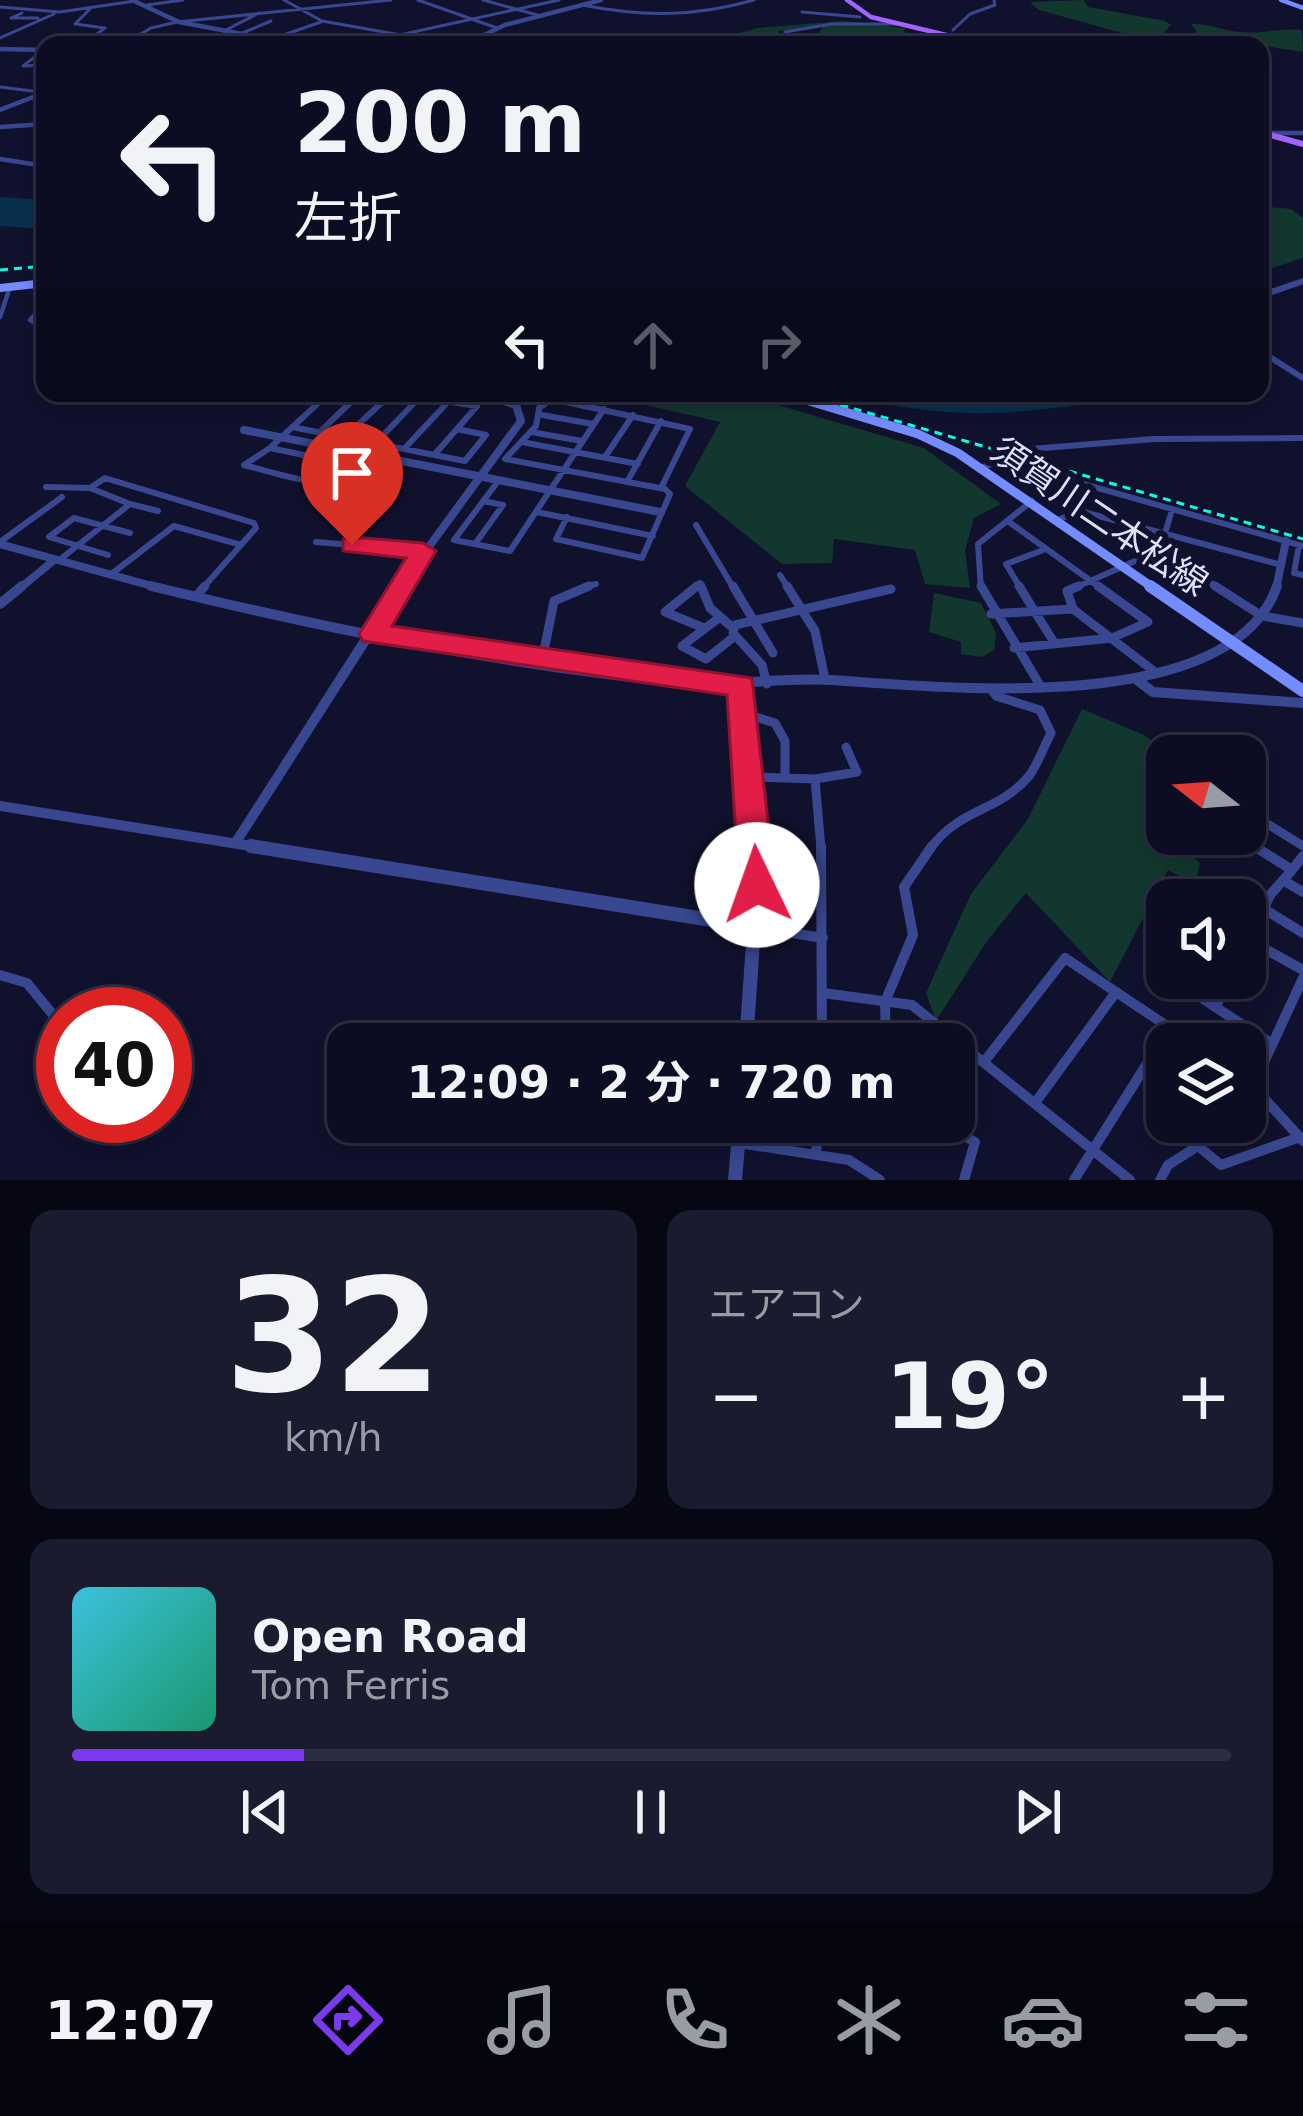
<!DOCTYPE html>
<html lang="ja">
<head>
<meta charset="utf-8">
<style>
  body { margin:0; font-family:"DejaVu Sans","Noto Sans JP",sans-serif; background:#1a1b2f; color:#f1f3f6; height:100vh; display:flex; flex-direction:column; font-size:45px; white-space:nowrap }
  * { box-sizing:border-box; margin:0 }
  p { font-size:39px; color:#9a9ca5 }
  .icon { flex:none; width:66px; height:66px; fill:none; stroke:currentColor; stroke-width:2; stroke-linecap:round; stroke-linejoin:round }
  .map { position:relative; height:1180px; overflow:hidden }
  .sheet { display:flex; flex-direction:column; gap:30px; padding:30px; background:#070713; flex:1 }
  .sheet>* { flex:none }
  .banner { position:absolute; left:36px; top:36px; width:1233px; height:366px; border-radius:24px; box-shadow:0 6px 18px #0003,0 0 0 3px #2c2d40; background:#0c0d22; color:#f1f3f6; overflow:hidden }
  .needle { width:78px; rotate:287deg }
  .buttons { position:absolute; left:1146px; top:735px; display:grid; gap:24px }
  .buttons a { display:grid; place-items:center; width:120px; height:120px; border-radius:24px; background:#0c0d22; box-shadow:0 6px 18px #0003,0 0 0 3px #2c2d40; font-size:60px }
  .speed { position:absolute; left:36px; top:987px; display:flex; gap:24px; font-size:60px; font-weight:700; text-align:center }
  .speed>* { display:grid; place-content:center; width:156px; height:156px; border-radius:50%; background:#0c0d22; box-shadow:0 6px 18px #0003,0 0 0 3px #2c2d40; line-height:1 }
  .speed .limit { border:18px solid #d22; background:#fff; color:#111 }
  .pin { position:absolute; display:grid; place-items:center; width:102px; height:102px; color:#fff; margin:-123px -51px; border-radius:50% 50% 50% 0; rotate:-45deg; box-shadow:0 0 12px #0007 }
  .pin .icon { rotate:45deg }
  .me { position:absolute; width:132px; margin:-66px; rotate:357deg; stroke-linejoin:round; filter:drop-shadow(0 0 9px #0008) }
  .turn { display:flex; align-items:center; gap:42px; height:252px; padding:0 60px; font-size:54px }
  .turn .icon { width:156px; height:156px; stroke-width:2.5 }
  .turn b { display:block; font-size:84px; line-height:102px }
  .lanes { display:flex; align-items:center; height:114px; padding:0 60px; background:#0003; justify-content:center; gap:60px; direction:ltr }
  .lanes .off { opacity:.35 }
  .big { font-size:90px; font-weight:700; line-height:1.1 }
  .sheet .tile { flex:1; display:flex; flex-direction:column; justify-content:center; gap:18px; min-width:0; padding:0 42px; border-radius:24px; background:#1a1b2f }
  .sheet .dial { align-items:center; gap:0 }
  .dial b { font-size:156px; line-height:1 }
  .song { display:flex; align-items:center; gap:36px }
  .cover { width:144px; height:144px; border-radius:18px; background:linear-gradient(135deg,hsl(190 70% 55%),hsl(160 70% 35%)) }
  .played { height:12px; border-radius:6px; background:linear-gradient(90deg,#7c3aed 20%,#2c2d40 20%) }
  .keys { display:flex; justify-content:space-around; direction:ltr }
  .heat { display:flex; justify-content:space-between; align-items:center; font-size:66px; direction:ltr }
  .sheet .tiles { flex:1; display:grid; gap:30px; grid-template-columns:1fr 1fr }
  .tile:last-child { grid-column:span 2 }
  .trip { position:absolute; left:327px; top:1023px; width:648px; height:120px; border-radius:24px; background:#0c0d22; box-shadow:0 6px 18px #0003,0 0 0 3px #2c2d40; font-weight:700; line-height:120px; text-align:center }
  .tabs { display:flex; height:192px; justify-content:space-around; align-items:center; background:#05050e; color:#9a9ca5 }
  .tabs .icon { width:84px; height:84px }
  .tabs .on { color:#7c3aed }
  .tabs b { font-size:54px; color:#f1f3f6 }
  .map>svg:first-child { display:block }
  .green { fill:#12372e }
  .water { fill:#08304e }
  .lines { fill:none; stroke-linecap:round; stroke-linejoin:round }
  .minor-far4 { stroke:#38478f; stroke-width:3 }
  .minor-far3 { stroke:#38478f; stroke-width:4.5 }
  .minor-far2 { stroke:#38478f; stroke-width:6 }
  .minor-far1 { stroke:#38478f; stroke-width:9 }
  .minor { stroke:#38478f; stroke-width:10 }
  .tertiary-far4 { stroke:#38478f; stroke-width:4.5 }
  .tertiary-far3 { stroke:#38478f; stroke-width:6 }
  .tertiary-far2 { stroke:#38478f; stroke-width:8 }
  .tertiary-far1 { stroke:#38478f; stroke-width:10 }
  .tertiary { stroke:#38478f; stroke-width:14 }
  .secondary-far3 { stroke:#738cff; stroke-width:4.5 }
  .secondary-far2 { stroke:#738cff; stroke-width:8 }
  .secondary-far1 { stroke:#738cff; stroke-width:9 }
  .secondary { stroke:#738cff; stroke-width:12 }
  .primary-far1 { stroke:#a463ff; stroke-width:4.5 }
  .primary { stroke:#a463ff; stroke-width:6 }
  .rail { stroke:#08ffe5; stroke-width:3; stroke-dasharray:8 6; stroke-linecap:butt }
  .route { fill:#e11d48; stroke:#92132f; stroke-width:3 }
  .labels { text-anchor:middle; stroke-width:12; stroke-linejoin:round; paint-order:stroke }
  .street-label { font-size:36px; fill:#dcdfff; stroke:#10112d }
</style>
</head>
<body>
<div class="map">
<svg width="1303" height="1180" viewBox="0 0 1303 1180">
  <rect width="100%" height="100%" fill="#10112d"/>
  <path class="green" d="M1084 0 1088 7 1165 21 1171 25 1165 32C1176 42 1186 35 1197 32L1191 24C1211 23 1222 31 1241 32 1261 34 1280 28 1302 30L1303 52 1260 45H1166L1039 10 1030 2Z
    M844 21 905 28 904 32 930 40 939 33 960 42 885 45 886 35 860 38 862 45H824L818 35 823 26 779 31 780 45H738L726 37 757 28Z
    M1260 206 1291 209 1303 218V258L1260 272Z
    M594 393 741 394 924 448 1001 504 974 518 965 551 970 588 925 584 915 550 834 539 832 563 782 564 685 486 720 422Z
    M934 593 981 603 996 633 994 650 982 657 961 654V642L929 632Z
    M1082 709 1146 736 1169 756 1167 815 1160 826 1200 863 1195 884 1168 870 1110 982 1026 893 987 941 936 1021 926 993 971 894 1028 819Z"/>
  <path class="water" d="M0 197 45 200V229L0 226Z
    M843 393H1178C1158 397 1141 395 1123 398 1021 415 944 423 843 393Z"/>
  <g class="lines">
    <path class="minor-far4" d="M284 0 322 21 457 45
      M418 0 497 28
      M483 0 541 16
      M147 5 183 0
      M582 5C643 17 694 17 754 0
      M0 7 60 12 135 1
      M802 12 860 17
      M22 13 11 18H38
      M953 30 970 14 995 5 994 0
      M224 31 259 13
      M785 32 832 24H895
      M240 34 271 21
      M0 38 54 14
      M272 39 321 22
      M82 45 105 28 75 24 90 9
      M122 45 151 28 177 22 391 0
      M354 45 559 0
      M44 50 23 66 45 65
      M0 87 40 92
      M26 100 45 92"/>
    <path class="minor-far3" d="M0 110 33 97
      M0 127 45 124
      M1269 133H1303
      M0 159 45 166
      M0 317 10 287
      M38 324 30 320 45 303"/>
    <path class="minor-far2" d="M542 415 593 424
      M292 427 465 461 486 435 457 429 477 406 393 393
      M321 431 360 393
      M531 432 582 441
      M346 436 392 393
      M522 442 638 464
      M270 448 371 469C333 496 285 475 244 465Z
      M270 448 329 393
      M405 448 446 404
      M1031 449 1154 439 1303 438
      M435 454 457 429
      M364 455 418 399
      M605 457 633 415
      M983 467 1002 461 1303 546
      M499 480 454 540 510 551 604 409
      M627 482 661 421
      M46 487 90 488
      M130 504 158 511
      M1172 510 1160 550 1220 589
      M537 512 653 536
      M567 517 556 539 642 558 670 494 662 486 690 429 552 399 539 408 536 426 505 459 665 489
      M1060 519 1080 511 1282 565
      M1009 522 1102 589
      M696 525 734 589
      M0 542 62 497
      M316 542 423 551
      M475 544 503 505 483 501
      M1299 545 1294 573 1303 575
      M108 555 49 537 74 518 130 533
      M58 561 130 504 90 488 105 478 254 523 256 528 202 589
      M110 575 174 526 241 545
      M780 575 789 589
      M578 589 596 584
      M693 589 700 583 702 589
      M981 589 978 544 1032 501
      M1021 589 1006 564 1046 549
      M1072 589 1160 550"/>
    <path class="minor-far1" d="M697 586 665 612 704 628
      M701 586 710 608 733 628
      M733 586 773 653
      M787 586 815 631 825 679
      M981 586 1041 687
      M1019 586 1055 644
      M1079 586 1067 591 1073 609 1155 672
      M1215 586 1262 616 1303 623
      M197 595 205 586
      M991 614 1072 609
      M720 617 682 646 706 659 735 636
      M1014 648 1112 638 1148 622 1098 586
      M542 661 554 601 589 586
      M767 684 762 665 733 633 735 625 891 589
      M746 714 775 723 785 741V778
      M752 777 815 779 821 849
      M815 779 857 772 846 747
      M1245 810 1303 846
      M1235 834 1259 849
      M930 849C959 808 999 812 1029 776 1038 764 1044 746 1051 733L1040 710 996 696 991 689"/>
    <path class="minor" d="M821 846 822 1044
      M1254 846 1292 870 1303 856
      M1171 881 1214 900
      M1286 882 1303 892
      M1264 909 1303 933
      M755 927 823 938
      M1245 938 1303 970
      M1245 950 1270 895 1292 870
      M1167 957 1159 970 1167 975
      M0 975 27 983 63 1027
      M1171 978 1272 1044
      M823 993 912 1005 1130 1180
      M1215 1007 1231 978
      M886 1044 885 1002 913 935 904 887 932 846
      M984 1062 1065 958 1194 1044
      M1245 1080 1253 1086 1303 978
      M1253 1086 1303 1141
      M1035 1103 1116 992
      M939 1122 975 1142 964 1180
      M739 1143 849 1160 880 1180
      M816 1155 818 1122
      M1074 1180 1170 1027
      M1160 1180 1168 1165 1198 1146 1221 1165 1300 1137"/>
    <path class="tertiary-far4" d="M132 0 179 22 301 45
      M463 45 505 25 601 0
      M0 49 45 50"/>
    <path class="tertiary-far3" d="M1260 296 1303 281
      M1260 351 1303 378"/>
    <path class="tertiary-far2" d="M244 430 660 512
      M0 544 163 589
      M19 589 53 561
      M398 589 521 421 516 405 478 393
      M1276 589 1286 541"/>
    <path class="tertiary-far1" d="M151 586C323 628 502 665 678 682 730 687 780 677 832 680 940 687 1231 719 1277 586
      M0 604 22 586
      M1137 680 1153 692 1303 703
      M742 686 754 849
      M0 806 269 849
      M236 842 400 586"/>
    <path class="tertiary" d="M251 846 755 927
      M746 1044 757 885 754 846
      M735 1180 740 1122"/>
    <path class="secondary-far3" d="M1281 0 1303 8"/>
    <path class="secondary-far2" d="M0 288 45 283"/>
    <path class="secondary-far1" d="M783 393 918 434 958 453 1155 589"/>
    <path class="secondary" d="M1150 586 1303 691"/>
    <path class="primary-far1" d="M847 0 871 17 988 45"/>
    <path class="primary" d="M1260 132 1303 144"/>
    <path class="rail" d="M0 270 45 266
      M800 393 1303 539"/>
  </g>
  <path class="route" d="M352 537 423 543 436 551 392 626 752 678 775 885 770 896 757 900 745 896 739 885 727 695 363 641 359 634 406 558 343 551V539Z"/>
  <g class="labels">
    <g class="street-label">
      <text transform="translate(1100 516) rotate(34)" y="13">須賀川二本松線</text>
    </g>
  </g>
</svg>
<div class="buttons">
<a><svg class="needle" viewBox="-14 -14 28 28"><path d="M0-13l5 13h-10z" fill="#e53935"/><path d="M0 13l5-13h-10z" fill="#9a9ca5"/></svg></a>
<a><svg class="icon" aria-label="sound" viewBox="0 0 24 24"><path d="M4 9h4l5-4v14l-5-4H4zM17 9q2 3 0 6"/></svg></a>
<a><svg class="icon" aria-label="layers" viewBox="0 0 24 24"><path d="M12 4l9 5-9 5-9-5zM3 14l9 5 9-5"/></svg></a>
</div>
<div class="speed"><div class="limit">40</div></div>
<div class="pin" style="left:352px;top:545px;background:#d93025"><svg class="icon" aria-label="arrive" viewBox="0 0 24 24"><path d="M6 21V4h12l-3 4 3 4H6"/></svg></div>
<svg class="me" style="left:757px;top:885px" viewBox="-20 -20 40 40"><circle r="19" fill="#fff"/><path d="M0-13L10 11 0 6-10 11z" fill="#e11d48"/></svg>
<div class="trip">12:09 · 2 分 · 720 m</div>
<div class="banner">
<div class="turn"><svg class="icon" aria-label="left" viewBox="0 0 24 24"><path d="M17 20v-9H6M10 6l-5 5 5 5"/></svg><div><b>200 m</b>左折</div></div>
<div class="lanes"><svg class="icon" aria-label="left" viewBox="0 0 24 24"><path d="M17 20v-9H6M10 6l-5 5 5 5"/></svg><svg class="icon off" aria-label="ahead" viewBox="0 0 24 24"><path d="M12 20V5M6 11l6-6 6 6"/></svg><svg class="icon off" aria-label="right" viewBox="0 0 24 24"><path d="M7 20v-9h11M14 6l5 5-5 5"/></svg></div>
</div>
</div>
<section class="sheet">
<div class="tiles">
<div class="tile dial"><b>32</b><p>km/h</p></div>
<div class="tile"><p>エアコン</p>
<div class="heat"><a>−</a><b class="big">19°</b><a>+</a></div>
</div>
<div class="tile">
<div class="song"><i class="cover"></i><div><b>Open Road</b><p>Tom Ferris</p></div></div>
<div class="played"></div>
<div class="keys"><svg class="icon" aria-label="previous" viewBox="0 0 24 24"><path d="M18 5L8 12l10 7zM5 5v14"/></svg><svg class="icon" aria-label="pause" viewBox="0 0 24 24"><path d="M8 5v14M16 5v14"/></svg><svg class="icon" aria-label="next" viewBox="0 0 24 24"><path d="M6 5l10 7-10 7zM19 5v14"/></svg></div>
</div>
</div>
</section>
<nav class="tabs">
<b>12:07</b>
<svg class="icon on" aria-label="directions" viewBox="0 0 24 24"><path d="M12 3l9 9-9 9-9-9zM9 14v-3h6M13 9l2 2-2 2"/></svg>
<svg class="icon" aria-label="music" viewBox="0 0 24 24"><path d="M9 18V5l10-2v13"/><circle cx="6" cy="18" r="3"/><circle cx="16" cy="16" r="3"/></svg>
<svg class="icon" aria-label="phone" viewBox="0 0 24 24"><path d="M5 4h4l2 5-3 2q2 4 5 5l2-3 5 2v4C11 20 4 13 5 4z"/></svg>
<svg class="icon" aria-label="climate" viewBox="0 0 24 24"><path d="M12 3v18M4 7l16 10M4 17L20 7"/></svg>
<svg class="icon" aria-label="car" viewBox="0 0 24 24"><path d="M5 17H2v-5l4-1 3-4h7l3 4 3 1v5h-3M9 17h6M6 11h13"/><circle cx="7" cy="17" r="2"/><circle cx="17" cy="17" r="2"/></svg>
<svg class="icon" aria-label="filters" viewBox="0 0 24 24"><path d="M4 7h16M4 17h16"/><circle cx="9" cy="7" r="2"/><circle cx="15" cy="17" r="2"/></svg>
</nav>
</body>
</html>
